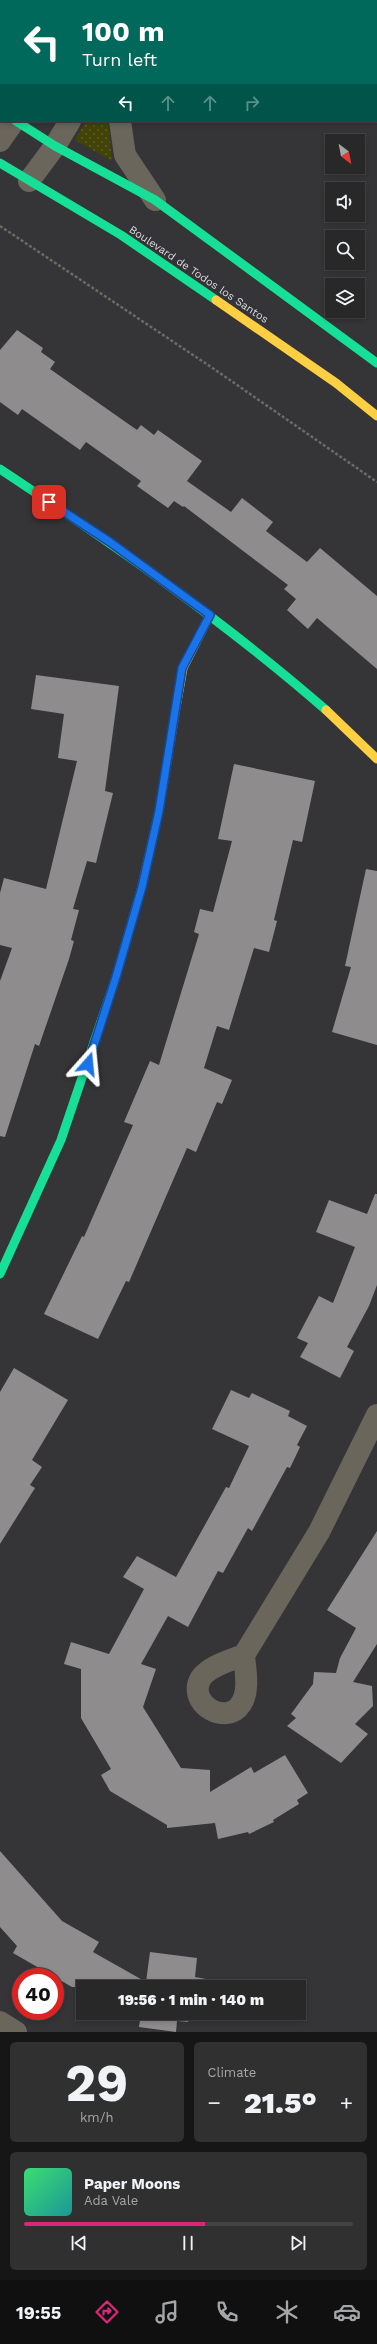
<!DOCTYPE html>
<html lang="en">
<head>
<meta charset="utf-8">
<style>
  body { margin:0; font-family:"Work Sans",sans-serif; background:#303031; color:#f1f3f6; height:100vh; display:flex; flex-direction:column; font-size:15px; white-space:nowrap }
  * { box-sizing:border-box; margin:0 }
  p { font-size:13px; color:#a5a6a8 }
  .icon { flex:none; width:22px; height:22px; fill:none; stroke:currentColor; stroke-width:2; stroke-linecap:round; stroke-linejoin:round }
  .map { position:relative; height:2032px; overflow:hidden }
  .panel { display:flex; flex-direction:column; gap:10px; padding:10px; background:#161617; flex:1 }
  .panel>* { flex:none }
  .guide { position:absolute; left:0px; top:0px; width:377px; height:122px; box-shadow:0 2px 6px #0003,0 0 0 1px #444446; background:#00695c; color:#fff; overflow:hidden }
  .needle { width:26px; rotate:148deg }
  .controls { position:absolute; left:325px; top:134px; display:grid; gap:8px }
  .controls a { display:grid; place-items:center; width:40px; height:40px; border-radius:0px; background:#282829; box-shadow:0 2px 6px #0003,0 0 0 1px #444446; font-size:20px }
  .speed { position:absolute; left:12px; top:1968px; display:flex; gap:8px; font-size:20px; font-weight:700; text-align:center }
  .speed>* { display:grid; place-content:center; width:52px; height:52px; border-radius:50%; background:#282829; box-shadow:0 2px 6px #0003,0 0 0 1px #444446; line-height:1 }
  .speed .limit { border:6px solid #d22; background:#fff; color:#111 }
  .pin { position:absolute; display:grid; place-items:center; width:34px; height:34px; color:#fff; margin:-17px; border-radius:8px; box-shadow:0 2px 6px #0006 }
  .me { position:absolute; width:44px; margin:-22px; rotate:18deg; stroke-linejoin:round; filter:drop-shadow(0 0 3px #0008) }
  .turn { display:flex; align-items:center; gap:14px; height:84px; padding:0 16px; font-size:18px }
  .turn .icon { width:52px; height:52px; stroke-width:2.5 }
  .turn b { display:block; font-size:28px; line-height:34px }
  .lanes { display:flex; align-items:center; height:38px; padding:0 16px; background:#0003; justify-content:center; gap:20px; direction:ltr }
  .lanes .off { opacity:.35 }
  .big { font-size:30px; font-weight:800; line-height:1.1 }
  .panel .widget { flex:1; display:flex; flex-direction:column; justify-content:center; gap:6px; min-width:0; padding:0 14px; border-radius:6px; background:#303031 }
  .panel .dial { align-items:center; gap:0 }
  .dial b { font-size:52px; line-height:1 }
  .song { display:flex; align-items:center; gap:12px }
  .cover { width:48px; height:48px; border-radius:6px; background:linear-gradient(135deg,hsl(140 70% 55%),hsl(180 70% 35%)) }
  .played { height:4px; border-radius:2px; background:linear-gradient(90deg,#db2777 55%,#444446 55%) }
  .keys { display:flex; justify-content:space-around; direction:ltr }
  .heat { display:flex; justify-content:space-between; align-items:center; font-size:22px; direction:ltr }
  .panel .tiles { flex:1; display:grid; gap:10px; grid-template-columns:1fr 1fr }
  .widget:last-child { grid-column:span 2 }
  .trip { position:absolute; left:76px; top:1980px; width:230px; height:40px; border-radius:0px; background:#282829; box-shadow:0 2px 6px #0003,0 0 0 1px #444446; font-weight:800; line-height:40px; text-align:center }
  .dock { display:flex; height:64px; justify-content:space-around; align-items:center; background:#101010; color:#a5a6a8 }
  .dock .icon { width:28px; height:28px }
  .dock .selected { color:#db2777 }
  .dock b { font-size:18px; color:#f1f3f6 }
  .map>svg:first-child { display:block }
  .grass { fill:url(#grass-dots) }
  .building { fill:#8e8c8d }
  .lines { fill:none; stroke-linecap:round; stroke-linejoin:round }
  .street-tunnel { stroke:#4e4e50; stroke-width:22; stroke-dasharray:22 11; stroke-linecap:butt }
  .path { stroke:#6d6a64; stroke-width:2.5; stroke-dasharray:3 2; stroke-linecap:butt }
  .street { stroke:#6b665c; stroke-width:22 }
  .fast { stroke:#16e098; stroke-width:9 }
  .slow { stroke:#ffcf43; stroke-width:9 }
  .jam { stroke:#f24e42; stroke-width:9 }
  .route-casing { stroke:#114b97; stroke-width:10 }
  .route { stroke:#1a73e8; stroke-width:7 }
  .labels { text-anchor:middle; stroke-width:4; stroke-linejoin:round; paint-order:stroke }
  .street-label { font-size:11px; fill:#dcdcdf; stroke:#343438 }
</style>
</head>
<body>
<div class="map">
<svg width="377" height="2032" viewBox="0 0 377 2032">
  <defs>
    <pattern id="grass-dots" width="8" height="8" patternUnits="userSpaceOnUse"><rect width="8" height="8" fill="#414307"/><path d="M2 2h.1M6 6h.1" fill="none" stroke="#5c5e2b" stroke-width="1.8" stroke-linecap="round"/></pattern>
  </defs>
  <rect width="100%" height="100%" fill="#353537"/>
  <path class="grass" d="M86 121H108L112 161 75 140Z"/>
  <path class="building" d="M17 330 43 348 41 352 55 362 50 369 137 430 141 425 154 435 158 430 202 461 187 481 231 512 242 498 273 522 266 531 307 562 320 548 377 596V669L317 618 308 629 287 610 296 599 284 589 288 585 184 506 183 507 174 501 168 508 137 486 141 481 86 442 80 450 22 409 18 415 0 402V350Z
    M36 675 119 686 105 791 113 793 96 863 87 861 73 909 79 910 71 940 74 941 69 959 39 1046 35 1044 5 1137 0 1136V981L12 948 0 945V893L4 878 46 889 77 761 58 758 64 714 31 709Z
    M234 764 315 781 302 842 293 840 274 920 277 921 269 952 254 948 229 1030 217 1026 204 1068 232 1080 222 1104 217 1102 196 1152 187 1148 129 1282 126 1281 98 1339 44 1314 82 1236 84 1237 133 1125 124 1122 150 1061 159 1065 199 934 194 932 200 909 213 912 232 841 218 839Z
    M366 869 377 871V1045L332 1032 351 967 345 966Z
    M375 1194H377V1285L369 1306 347 1347 354 1351 340 1378 300 1357 308 1343 297 1338 319 1296 333 1303 355 1247 316 1232 329 1200 367 1214Z
    M14 1368 68 1400 32 1460 42 1467 30 1485 35 1488 0 1544V1392Z
    M231 1390 249 1398 252 1393 290 1411 288 1416 307 1426 297 1445 300 1447 290 1468 287 1467 252 1531 248 1528 223 1573 218 1571 188 1627 168 1616 141 1664 156 1669 143 1707 181 1768 210 1770V1792L251 1767 254 1773 285 1755 308 1793 297 1800 299 1804 273 1820 274 1822 249 1834 248 1832 218 1839 215 1823 167 1828V1825L110 1791 101 1775 111 1769 81 1718V1669L64 1664 71 1642 109 1654 144 1589 123 1577 137 1556 176 1577 226 1487 229 1488 249 1446 212 1429Z
    M377 1531V1644L353 1682 372 1686 373 1706 355 1724 368 1734 341 1763 287 1726 296 1718 291 1714 313 1684 314 1672 336 1673 340 1658 356 1628 327 1610Z
    M0 1851 62 1921 99 1942 93 1952 146 1982 150 1952 197 1958 195 1977 206 1979 204 1987H72L13 1953 17 1946 0 1927Z
    M141 2013H201L200 2019 189 2018 188 2022 177 2021 176 2032 139 2027Z"/>
  <g class="lines">
    <path class="street-tunnel" d="M144 1V0"/>
    <path class="path" d="M0 226 214 369 377 482"/>
    <path class="street" d="M53 0V1
      M374 0 377 1
      M89 1 90 0
      M193 1 194 0
      M0 57H1
      M120 121 125 155 155 200
      M0 141 14 121
      M29 181 55 146 70 121
      M244 1655 319 1532 377 1415
      M244 1655C245 1669 250 1691 241 1704 226 1727 186 1703 201 1678 209 1666 231 1660 244 1655Z
      M0 2022 16 2032"/>
    <path class="fast" d="M16 121 55 146 155 200 377 363
      M0 163 121 235 216 300
      M0 469C113 544 224 621 326 710
      M0 1274 61 1140 116 977 141 890"/>
    <path class="slow" d="M216 300 336 383 377 416
      M177 702 183 668 210 615
      M326 710 377 759"/>
    <path class="jam" d="M0 110 1 111
      M141 890 159 811 177 702"/>
  </g>
  <g class="lines">
    <defs>
      <path id="route" d="M49 502 110 542 210 615 182 668 159 811 142 887 116 977 88 1064"/>
    </defs>
    <use href="#route" class="route-casing"/>
    <use href="#route" class="route"/>
  </g>
  <g class="labels">
    <g class="street-label">
      <text transform="translate(199 274) rotate(34)" y="4">Boulevard de Todos los Santos</text>
    </g>
  </g>
</svg>
<div class="controls">
<a><svg class="needle" viewBox="-14 -14 28 28"><path d="M0-13l5 13h-10z" fill="#e53935"/><path d="M0 13l5-13h-10z" fill="#a5a6a8"/></svg></a>
<a><svg class="icon" aria-label="sound" viewBox="0 0 24 24"><path d="M4 9h4l5-4v14l-5-4H4zM17 9q2 3 0 6"/></svg></a>
<a><svg class="icon" aria-label="search" viewBox="0 0 24 24"><circle cx="10" cy="10" r="6"/><path d="M15 15l6 6"/></svg></a>
<a><svg class="icon" aria-label="layers" viewBox="0 0 24 24"><path d="M12 4l9 5-9 5-9-5zM3 14l9 5 9-5"/></svg></a>
</div>
<div class="speed"><div class="limit">40</div></div>
<div class="pin" style="left:49px;top:502px;background:#d93025"><svg class="icon" aria-label="arrive" viewBox="0 0 24 24"><path d="M6 21V4h12l-3 4 3 4H6"/></svg></div>
<svg class="me" style="left:88px;top:1064px" viewBox="-20 -20 40 40"><path d="M0-17L14 15 0 8-14 15z" fill="#1a73e8" stroke="#fff" stroke-width="4"/></svg>
<div class="trip">19:56 · 1 min · 140 m</div>
<div class="guide">
<div class="turn"><svg class="icon" aria-label="left" viewBox="0 0 24 24"><path d="M17 20v-9H6M10 6l-5 5 5 5"/></svg><div><b>100 m</b>Turn left</div></div>
<div class="lanes"><svg class="icon" aria-label="left" viewBox="0 0 24 24"><path d="M17 20v-9H6M10 6l-5 5 5 5"/></svg><svg class="icon off" aria-label="ahead" viewBox="0 0 24 24"><path d="M12 20V5M6 11l6-6 6 6"/></svg><svg class="icon off" aria-label="ahead" viewBox="0 0 24 24"><path d="M12 20V5M6 11l6-6 6 6"/></svg><svg class="icon off" aria-label="right" viewBox="0 0 24 24"><path d="M7 20v-9h11M14 6l5 5-5 5"/></svg></div>
</div>
</div>
<section class="panel">
<div class="tiles">
<div class="widget dial"><b>29</b><p>km/h</p></div>
<div class="widget"><p>Climate</p>
<div class="heat"><a>−</a><b class="big">21.5°</b><a>+</a></div>
</div>
<div class="widget">
<div class="song"><i class="cover"></i><div><b>Paper Moons</b><p>Ada Vale</p></div></div>
<div class="played"></div>
<div class="keys"><svg class="icon" aria-label="previous" viewBox="0 0 24 24"><path d="M18 5L8 12l10 7zM5 5v14"/></svg><svg class="icon" aria-label="pause" viewBox="0 0 24 24"><path d="M8 5v14M16 5v14"/></svg><svg class="icon" aria-label="next" viewBox="0 0 24 24"><path d="M6 5l10 7-10 7zM19 5v14"/></svg></div>
</div>
</div>
</section>
<nav class="dock">
<b>19:55</b>
<svg class="icon selected" aria-label="directions" viewBox="0 0 24 24"><path d="M12 3l9 9-9 9-9-9zM9 14v-3h6M13 9l2 2-2 2"/></svg>
<svg class="icon" aria-label="music" viewBox="0 0 24 24"><path d="M9 18V5l10-2v13"/><circle cx="6" cy="18" r="3"/><circle cx="16" cy="16" r="3"/></svg>
<svg class="icon" aria-label="phone" viewBox="0 0 24 24"><path d="M5 4h4l2 5-3 2q2 4 5 5l2-3 5 2v4C11 20 4 13 5 4z"/></svg>
<svg class="icon" aria-label="climate" viewBox="0 0 24 24"><path d="M12 3v18M4 7l16 10M4 17L20 7"/></svg>
<svg class="icon" aria-label="car" viewBox="0 0 24 24"><path d="M5 17H2v-5l4-1 3-4h7l3 4 3 1v5h-3M9 17h6M6 11h13"/><circle cx="7" cy="17" r="2"/><circle cx="17" cy="17" r="2"/></svg>
</nav>
</body>
</html>
